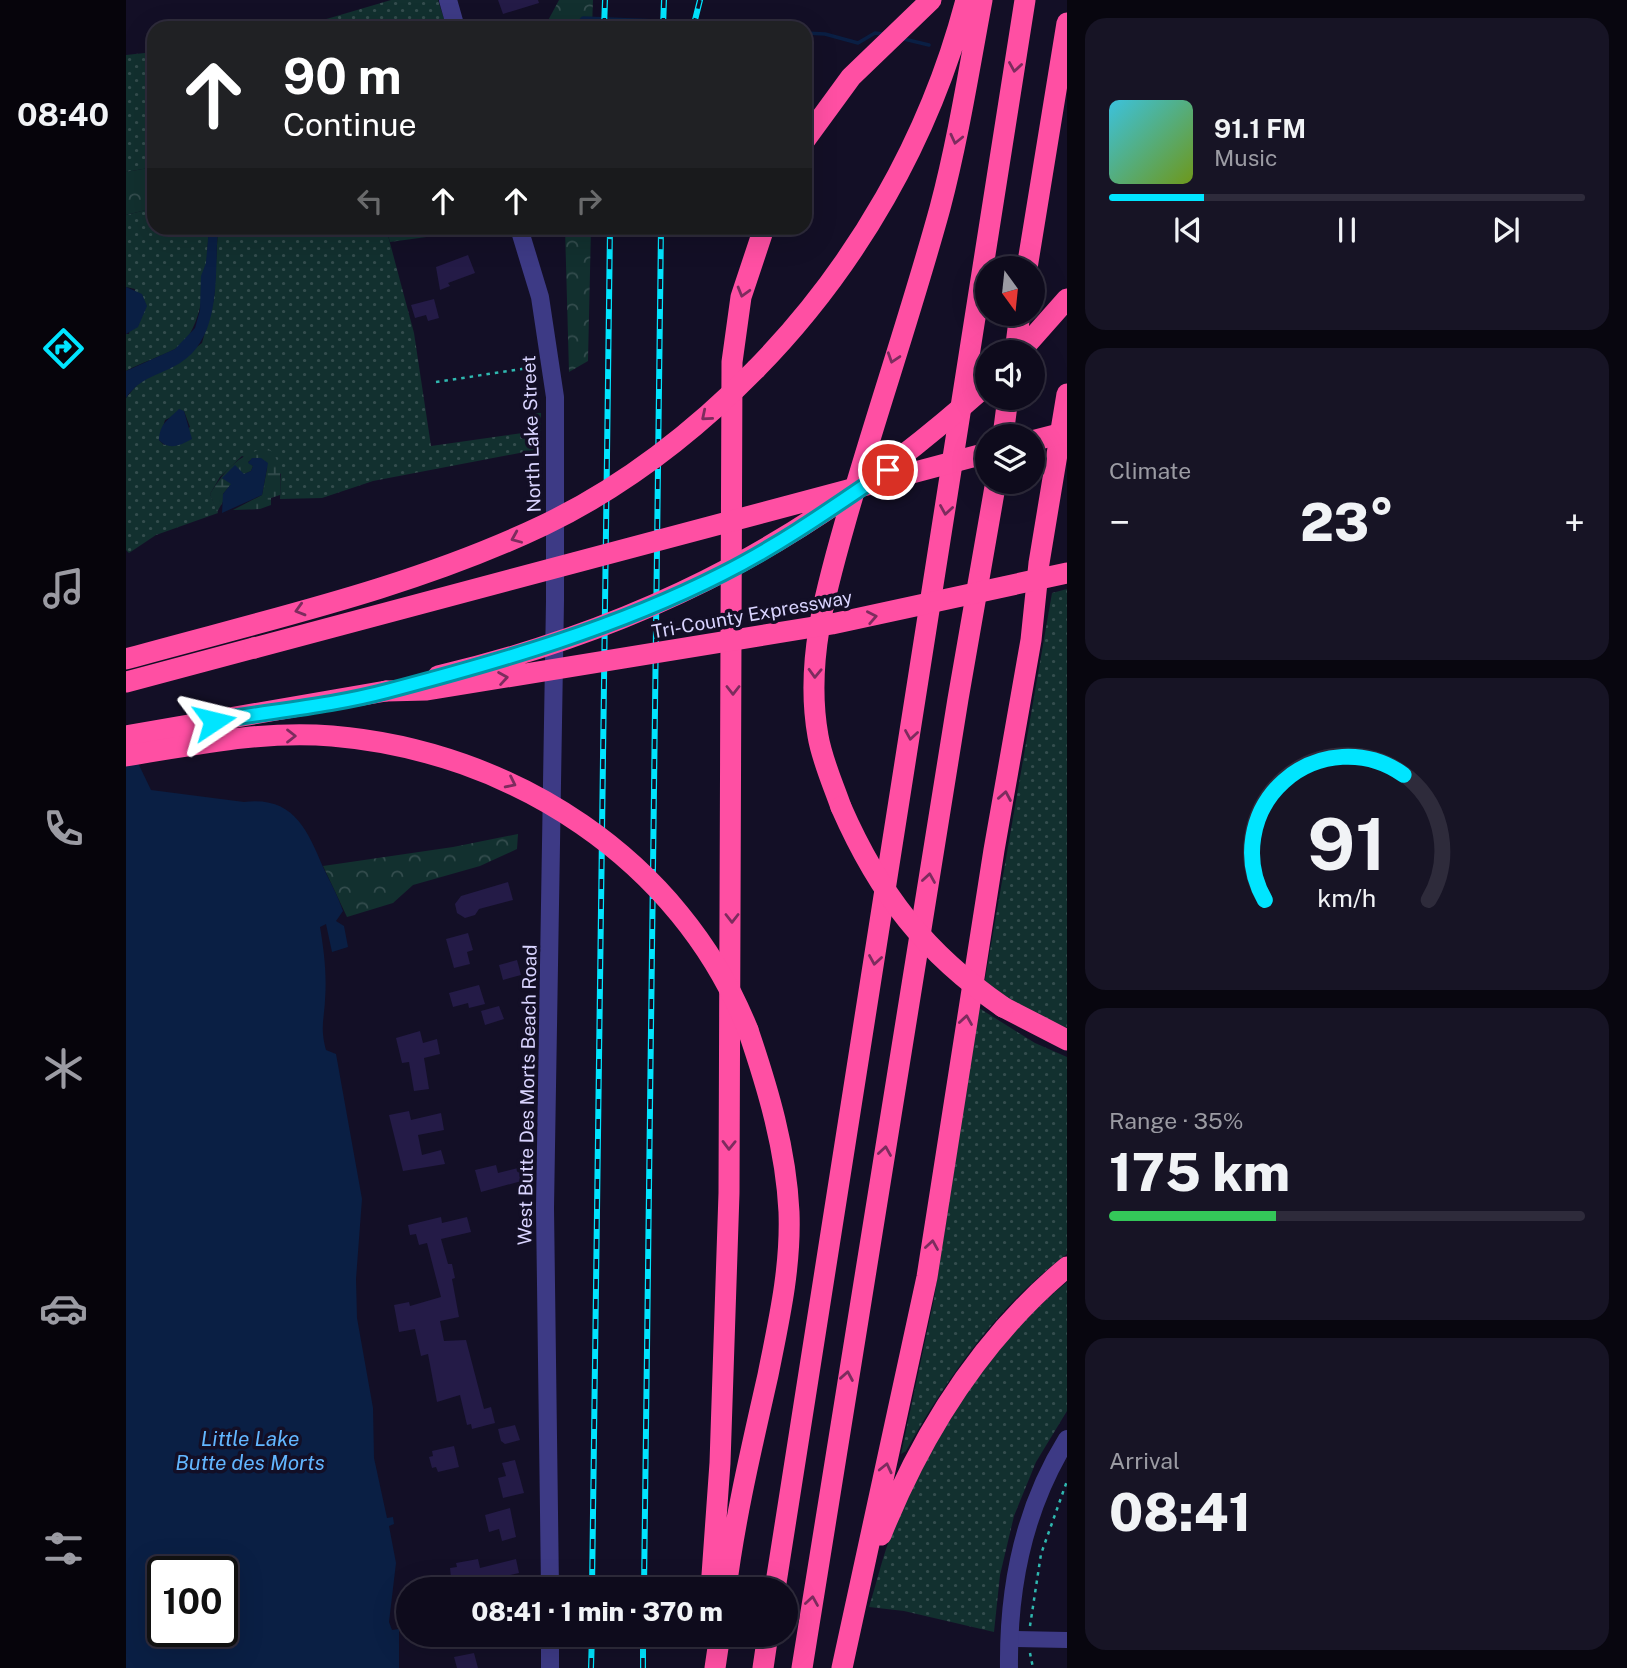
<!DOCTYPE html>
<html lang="en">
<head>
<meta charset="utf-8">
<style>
  body { margin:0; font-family:"Public Sans",sans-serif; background:#171425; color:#f1f3f6; height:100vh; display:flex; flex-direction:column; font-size:26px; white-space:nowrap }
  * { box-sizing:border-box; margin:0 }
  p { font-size:23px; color:#9b9ba3 }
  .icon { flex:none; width:38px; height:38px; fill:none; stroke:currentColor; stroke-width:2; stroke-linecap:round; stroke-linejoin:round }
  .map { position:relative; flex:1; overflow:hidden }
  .panel { display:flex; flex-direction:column; gap:18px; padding:18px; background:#08060f; width:560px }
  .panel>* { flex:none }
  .banner { position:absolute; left:21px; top:21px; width:665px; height:214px; border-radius:21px; box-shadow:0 7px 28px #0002,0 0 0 2px #2e2b3b; background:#202124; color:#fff; overflow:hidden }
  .needle { width:46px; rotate:165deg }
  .buttons { position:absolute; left:849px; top:256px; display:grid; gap:14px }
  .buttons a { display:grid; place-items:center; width:70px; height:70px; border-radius:50%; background:#0e0b1c; box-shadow:0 7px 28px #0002,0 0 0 2px #2e2b3b; font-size:35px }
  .speed { position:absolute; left:21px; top:1556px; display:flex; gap:14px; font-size:35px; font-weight:700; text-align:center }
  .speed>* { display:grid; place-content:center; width:91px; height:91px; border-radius:50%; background:#0e0b1c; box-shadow:0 7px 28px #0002,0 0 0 2px #2e2b3b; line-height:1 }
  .speed .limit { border:4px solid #111; border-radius:10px; background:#fff; color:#111 }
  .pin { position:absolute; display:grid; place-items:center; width:60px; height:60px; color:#fff; margin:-30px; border:4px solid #fff; border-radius:50%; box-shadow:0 2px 7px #0007 }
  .me { position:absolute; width:77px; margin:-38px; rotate:80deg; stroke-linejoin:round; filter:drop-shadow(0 0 5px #0008) }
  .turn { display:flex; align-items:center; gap:24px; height:147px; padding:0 21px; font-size:32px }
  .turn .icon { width:91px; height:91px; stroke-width:2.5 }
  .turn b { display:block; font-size:49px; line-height:60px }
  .lanes { display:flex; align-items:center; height:66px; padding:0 21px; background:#0003; justify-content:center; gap:35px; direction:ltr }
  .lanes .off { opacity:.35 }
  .big { font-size:52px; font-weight:800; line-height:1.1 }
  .panel .tile { flex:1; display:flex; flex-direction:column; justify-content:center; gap:10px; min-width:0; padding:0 24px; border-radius:21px; background:#171425 }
  .panel .dial { align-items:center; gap:0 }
  .dial svg { height:182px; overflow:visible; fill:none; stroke:#2e2b3b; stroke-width:7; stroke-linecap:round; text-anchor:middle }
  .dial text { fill:#f1f3f6; stroke:none }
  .song { display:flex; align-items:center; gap:21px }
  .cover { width:84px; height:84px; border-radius:10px; background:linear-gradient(135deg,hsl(190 70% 55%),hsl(80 70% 35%)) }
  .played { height:7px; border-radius:4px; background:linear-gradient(90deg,#00e5ff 20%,#2e2b3b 20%) }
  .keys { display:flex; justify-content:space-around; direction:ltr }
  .heat { display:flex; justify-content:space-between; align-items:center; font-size:38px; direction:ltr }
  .charge { height:10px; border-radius:5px; background:linear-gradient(90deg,#34c759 35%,#2e2b3b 0) }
  .trip { position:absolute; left:270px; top:1577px; width:402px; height:70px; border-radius:35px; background:#0e0b1c; box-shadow:0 7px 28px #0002,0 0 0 2px #2e2b3b; font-weight:800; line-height:70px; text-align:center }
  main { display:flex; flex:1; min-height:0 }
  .dock { display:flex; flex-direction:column; width:126px; justify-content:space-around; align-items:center; background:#06040b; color:#9b9ba3 }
  .dock .icon { width:49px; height:49px }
  .dock .current { color:#00e5ff }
  .dock b { font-size:32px; color:#f1f3f6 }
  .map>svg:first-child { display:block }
  .green { fill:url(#green-dots); fill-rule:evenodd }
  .forest { fill:url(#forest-crowns) }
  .wetland { fill:url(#wetland-marsh) }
  .water { fill:#0a1f44; fill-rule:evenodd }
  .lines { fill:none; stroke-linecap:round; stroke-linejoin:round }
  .stream { stroke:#0a1f44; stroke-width:3.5 }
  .building { fill:#241b47 }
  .path { stroke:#2fb8b0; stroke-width:2.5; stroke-dasharray:3.5 5; stroke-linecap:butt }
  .minor { stroke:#3d3a85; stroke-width:16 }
  .tertiary { stroke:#3d3a85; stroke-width:18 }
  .motorway { stroke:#ff4fa3; stroke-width:21 }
  .rail-casing { stroke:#00e5ff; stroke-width:6 }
  .rail { stroke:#130f26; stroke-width:3.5; stroke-dasharray:10; stroke-linecap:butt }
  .motorway-bridge { stroke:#ff4fa3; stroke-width:21 }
  .oneway { stroke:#7d2c5e }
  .route-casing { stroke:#0095a6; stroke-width:18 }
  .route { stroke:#00e5ff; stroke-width:12 }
  .labels { text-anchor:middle; stroke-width:7; stroke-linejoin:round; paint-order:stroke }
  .street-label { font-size:19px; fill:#d9d4ff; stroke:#130f26 }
  .water-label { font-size:21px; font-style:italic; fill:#62b6ff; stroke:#130f26 }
</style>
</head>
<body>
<main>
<nav class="dock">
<b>08:40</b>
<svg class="icon current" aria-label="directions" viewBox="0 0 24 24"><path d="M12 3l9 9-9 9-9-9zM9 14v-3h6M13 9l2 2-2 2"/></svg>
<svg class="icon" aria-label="music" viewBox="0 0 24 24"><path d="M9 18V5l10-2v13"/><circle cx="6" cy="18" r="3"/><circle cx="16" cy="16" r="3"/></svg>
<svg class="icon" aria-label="phone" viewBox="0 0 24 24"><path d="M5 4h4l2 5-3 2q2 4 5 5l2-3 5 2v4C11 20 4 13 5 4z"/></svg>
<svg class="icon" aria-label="climate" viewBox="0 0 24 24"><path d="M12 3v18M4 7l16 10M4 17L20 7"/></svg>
<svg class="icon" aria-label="car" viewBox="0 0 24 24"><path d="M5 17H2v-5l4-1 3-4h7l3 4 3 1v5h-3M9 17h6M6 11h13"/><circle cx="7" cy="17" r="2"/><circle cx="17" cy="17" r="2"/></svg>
<svg class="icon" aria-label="filters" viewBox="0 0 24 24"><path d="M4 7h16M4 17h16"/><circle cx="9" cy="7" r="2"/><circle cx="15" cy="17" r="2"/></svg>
</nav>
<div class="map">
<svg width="941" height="1668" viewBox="0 0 941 1668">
  <defs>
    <pattern id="green-dots" width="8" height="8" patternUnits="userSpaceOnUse" patternTransform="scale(1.75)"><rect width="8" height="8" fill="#12302f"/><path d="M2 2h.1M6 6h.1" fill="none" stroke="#344d4e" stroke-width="1.8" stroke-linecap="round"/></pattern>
    <pattern id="forest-crowns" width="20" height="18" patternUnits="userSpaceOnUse" patternTransform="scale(1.75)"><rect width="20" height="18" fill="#12302f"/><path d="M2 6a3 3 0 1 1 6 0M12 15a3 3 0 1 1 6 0" fill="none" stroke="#344d4e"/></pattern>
    <pattern id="wetland-marsh" width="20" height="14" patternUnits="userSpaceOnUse" patternTransform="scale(1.75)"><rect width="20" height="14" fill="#12302f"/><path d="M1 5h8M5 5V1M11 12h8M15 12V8" fill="none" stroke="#344d4e"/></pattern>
  </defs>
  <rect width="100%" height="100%" fill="#130f26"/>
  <path class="green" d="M265 0H312L321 28H170Z
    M28 52V167L0 172V55Z
    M28 208V228H83C80 260 81 331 49 349 34 357 16 362 0 371V334H3L9 289 0 287V215Z
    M92 228H260L288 333 305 446 404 432 406 413H415L414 449 247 481 196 498 154 499 155 474 116 456 94 477 84 494 92 513 30 535 3 553 0 550V398L14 381 43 368 76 343 88 299ZM58 411 64 427 38 445 33 440 39 420Z
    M941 589V1028L905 1012 858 985 926 593Z
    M853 1008 909 1043 941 1057V1254C871 1306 822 1376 780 1451L775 1454 808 1299Z
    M941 1282V1411L910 1462 888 1516 874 1575 868 1632 778 1611 743 1607C751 1582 757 1554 767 1530 806 1440 864 1344 941 1282Z"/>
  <path class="forest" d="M433 0H467L466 28H418Z
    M28 167V208L0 215V172Z
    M260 228H366L264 242Z
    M439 228H465L462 361 443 372Z
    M392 834 391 849 354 866 287 885 267 903 221 917 197 866 327 847Z"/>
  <path class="wetland" d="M142 448C156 461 155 477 154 495L145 498V505L134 509 107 510 136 495 142 463 126 459 122 462 127 466 125 471C112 476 106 483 97 494L98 500 91 512 84 494C99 470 113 453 142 448Z"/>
  <path class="water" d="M83 228H92C88 272 97 336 54 363 33 376 15 376 0 398V371L49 349 69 328 74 310 75 276 80 263Z
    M0 287 16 294 21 306 12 327 0 334Z
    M53 409 58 411 66 439C55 445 43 451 33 440 34 423 42 420 53 409Z
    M126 458H135L142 463 136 495 96 513 97 494 105 484 96 478 109 465 118 474 125 471 127 466 122 463Z
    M0 738 25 790 118 802C167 796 181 829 197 867 204 882 212 896 217 911L210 921 218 926 222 947 206 952 200 924 194 927C198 950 201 975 199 1000 198 1021 194 1027 200 1050L210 1054 236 1199 230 1279 231 1318 247 1408 248 1458 261 1518 267 1517 268 1524 263 1526 270 1563 263 1622 266 1630 273 1629V1668H0ZM37 1572H96V1631H37Z"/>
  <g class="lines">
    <path class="stream" d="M580 23 596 28
      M448 28 457 18 556 22
      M679 33 699 34 732 43 749 33 757 34
      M778 39 803 45"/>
  </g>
  <path class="building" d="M372 0H412L413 3 377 14Z
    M342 255 349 273 322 283 324 286 314 290 310 267Z
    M308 299 313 318 302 321 300 315 289 318 285 305Z
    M382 882 387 900 353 909 349 915 339 918 331 913 329 904 335 896Z
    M342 933 347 950 341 952 344 964 328 968 320 939Z
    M391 960 395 975 377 980 373 965Z
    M353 985 359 1004 343 1008 342 1003 327 1007 323 993Z
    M373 1006 378 1019 359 1025 355 1011Z
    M294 1031 297 1043 311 1039 314 1054 298 1058 303 1089 288 1091 283 1062 276 1063 270 1038Z
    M283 1111 285 1120 315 1113 318 1130 292 1135 296 1155 315 1150 319 1164 277 1171 263 1115Z
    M370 1165 372 1173 396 1167 399 1180 355 1192 349 1170Z
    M315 1217 316 1223 341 1217 345 1232 315 1239 322 1264H326L329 1278 326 1279 333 1317 314 1321 318 1341 340 1340 358 1409 365 1407 369 1423 346 1429 345 1424 341 1425 334 1395 311 1402 302 1354 295 1356 289 1329 273 1332 268 1305 283 1302 284 1306 315 1297 301 1243 293 1245 290 1234 284 1235 282 1225Z
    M389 1425 394 1440 379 1444 375 1441 372 1429Z
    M328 1446 333 1467 312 1472 310 1467 306 1468 303 1457 307 1456 306 1451Z
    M389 1460 398 1493 377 1498 372 1478 380 1476 376 1463Z
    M384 1508 390 1537 376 1541 373 1529 363 1532 359 1515Z
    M352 1559 354 1568 390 1559 393 1573 334 1587 333 1577 325 1578 324 1568 331 1567 330 1563Z
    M348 1653 352 1668H331L328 1657Z"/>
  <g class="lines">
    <path class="path" d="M310 382 409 367
      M904 1626 915 1554 941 1481
      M904 1653 907 1668"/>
    <path class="minor" d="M883 1639 941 1640"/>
    <path class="tertiary" d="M322 0 330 28
      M393 228 414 297 429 397V601L419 1208 424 1589
      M424 1668V1634
      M883 1668C882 1588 898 1508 941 1439"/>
    <path class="motorway" d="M679 140 725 77 805 0
      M901 268 941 23
      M889 352 894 313
      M894 352 941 299
      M630 369C730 267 804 138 840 0
      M877 436 882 397
      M0 682 128 648
      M0 736 260 691
      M715 807C707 784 696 760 692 736 679 663 699 593 719 523 749 417 785 314 814 208 832 140 843 70 856 0
      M877 1007 941 1040
      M755 1535C796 1433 856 1338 941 1267
      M585 1589 594 1463 603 1193 606 362 615 297 638 228
      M600 1589C609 1517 626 1446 642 1375 653 1320 665 1268 663 1212 660 1149 642 1089 622 1030
      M649 1589 899 0
      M589 1668 594 1634
      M637 1668 642 1634
      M676 1668 832 699 870 481
      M716 1668 801 1277 868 850 905 640 913 563 941 394"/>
    <defs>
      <path id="rail" d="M478 28 479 0
        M537 28 538 0
        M567 28 574 0
        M466 1589 484 228
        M518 1589 535 228
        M465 1668 466 1634
        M517 1668V1634"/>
    </defs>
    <use href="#rail" class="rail-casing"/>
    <use href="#rail" class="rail"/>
    <path class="motorway-bridge" d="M906 441 941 432
      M128 648 861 453
      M0 659C140 620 286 588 418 525 497 487 569 431 630 369
      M312 676C529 625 696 533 861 385
      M260 691 301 690 706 624 941 573
      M0 756C68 745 137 730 206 736 386 751 554 859 622 1030
      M715 807C753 894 799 953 877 1007"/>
  </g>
  <defs><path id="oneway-chevron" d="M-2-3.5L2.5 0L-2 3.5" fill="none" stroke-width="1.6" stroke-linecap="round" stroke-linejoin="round" transform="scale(1.75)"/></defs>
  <g class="oneway">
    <use href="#oneway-chevron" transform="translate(889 67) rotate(99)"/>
    <use href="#oneway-chevron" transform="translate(830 139) rotate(103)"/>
    <use href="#oneway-chevron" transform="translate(617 292) rotate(106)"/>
    <use href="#oneway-chevron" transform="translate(767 358) rotate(108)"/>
    <use href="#oneway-chevron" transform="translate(580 416) rotate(140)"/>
    <use href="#oneway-chevron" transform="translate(820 510) rotate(99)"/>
    <use href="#oneway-chevron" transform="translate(390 538) rotate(157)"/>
    <use href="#oneway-chevron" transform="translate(174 610) rotate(164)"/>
    <use href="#oneway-chevron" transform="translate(746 617) rotate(-11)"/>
    <use href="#oneway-chevron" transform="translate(689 673) rotate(92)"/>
    <use href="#oneway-chevron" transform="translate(377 678) rotate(-9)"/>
    <use href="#oneway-chevron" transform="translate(607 690) rotate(90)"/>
    <use href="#oneway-chevron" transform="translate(785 735) rotate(99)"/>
    <use href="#oneway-chevron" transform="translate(165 736)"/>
    <use href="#oneway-chevron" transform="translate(385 783) rotate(26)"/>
    <use href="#oneway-chevron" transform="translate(879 796) rotate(-80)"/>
    <use href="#oneway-chevron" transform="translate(803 878) rotate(-81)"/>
    <use href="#oneway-chevron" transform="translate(606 918) rotate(90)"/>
    <use href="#oneway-chevron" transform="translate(749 960) rotate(99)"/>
    <use href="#oneway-chevron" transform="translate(840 1020) rotate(-81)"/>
    <use href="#oneway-chevron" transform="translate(603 1145) rotate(91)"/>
    <use href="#oneway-chevron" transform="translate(759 1151) rotate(-81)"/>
    <use href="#oneway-chevron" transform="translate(806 1245) rotate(-81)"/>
    <use href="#oneway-chevron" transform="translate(721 1376) rotate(-80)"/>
    <use href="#oneway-chevron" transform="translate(760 1468) rotate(-77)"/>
    <use href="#oneway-chevron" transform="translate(686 1601) rotate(-81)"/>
  </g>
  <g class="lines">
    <defs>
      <path id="route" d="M88 721C145 711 205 706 261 691 375 661 490 628 596 574 654 545 709 506 762 470"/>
    </defs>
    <use href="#route" class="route-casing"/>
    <use href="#route" class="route"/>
  </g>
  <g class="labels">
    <g class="street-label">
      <text transform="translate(405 434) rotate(-92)" y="7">North Lake Street</text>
      <text transform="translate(626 614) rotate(-10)" y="7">Tri-County Expressway</text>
      <text transform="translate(401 1095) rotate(-89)" y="7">West Butte Des Morts Beach Road</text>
    </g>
    <g class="water-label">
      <text x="124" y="1446">Little Lake<tspan x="124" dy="24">Butte des Morts</tspan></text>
    </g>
  </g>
</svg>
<div class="buttons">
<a><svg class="needle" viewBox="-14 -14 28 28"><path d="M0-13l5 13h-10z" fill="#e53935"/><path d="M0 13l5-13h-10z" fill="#9b9ba3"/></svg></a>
<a><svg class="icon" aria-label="sound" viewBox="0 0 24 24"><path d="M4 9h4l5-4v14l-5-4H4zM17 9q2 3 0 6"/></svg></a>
<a><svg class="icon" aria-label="layers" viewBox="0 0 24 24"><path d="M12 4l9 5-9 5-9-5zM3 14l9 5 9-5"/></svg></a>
</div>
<div class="speed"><div class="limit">100</div></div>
<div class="pin" style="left:762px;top:470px;background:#d93025"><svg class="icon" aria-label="arrive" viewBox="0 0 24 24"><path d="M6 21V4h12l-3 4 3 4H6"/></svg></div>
<svg class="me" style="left:88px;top:721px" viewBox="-20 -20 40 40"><path d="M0-17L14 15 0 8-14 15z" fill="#00e5ff" stroke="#fff" stroke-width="4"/></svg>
<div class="trip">08:41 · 1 min · 370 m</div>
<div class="banner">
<div class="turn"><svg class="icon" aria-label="ahead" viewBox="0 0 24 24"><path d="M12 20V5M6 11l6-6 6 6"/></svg><div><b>90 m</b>Continue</div></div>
<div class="lanes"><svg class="icon off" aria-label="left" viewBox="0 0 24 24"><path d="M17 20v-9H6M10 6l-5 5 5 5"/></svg><svg class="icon" aria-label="ahead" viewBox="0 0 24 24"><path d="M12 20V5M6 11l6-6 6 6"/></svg><svg class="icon" aria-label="ahead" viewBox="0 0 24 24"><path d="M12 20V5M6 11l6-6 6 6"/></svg><svg class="icon off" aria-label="right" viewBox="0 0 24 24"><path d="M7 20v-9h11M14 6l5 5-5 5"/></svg></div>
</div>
</div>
<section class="panel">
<div class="tile">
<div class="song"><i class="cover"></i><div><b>91.1 FM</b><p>Music</p></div></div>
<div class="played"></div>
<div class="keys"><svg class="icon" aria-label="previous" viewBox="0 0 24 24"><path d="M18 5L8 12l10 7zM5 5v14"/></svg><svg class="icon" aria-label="pause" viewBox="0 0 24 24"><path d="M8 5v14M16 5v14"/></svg><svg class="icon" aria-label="next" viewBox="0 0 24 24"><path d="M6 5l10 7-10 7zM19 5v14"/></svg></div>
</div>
<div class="tile"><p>Climate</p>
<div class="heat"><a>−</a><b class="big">23°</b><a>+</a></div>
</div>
<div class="tile dial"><svg viewBox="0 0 100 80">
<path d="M14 69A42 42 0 1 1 86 69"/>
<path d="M14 69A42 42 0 0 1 75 14" stroke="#00e5ff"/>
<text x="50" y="56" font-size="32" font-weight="700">91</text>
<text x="50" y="72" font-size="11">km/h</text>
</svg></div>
<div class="tile"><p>Range · 35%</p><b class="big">175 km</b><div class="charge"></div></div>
<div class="tile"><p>Arrival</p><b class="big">08:41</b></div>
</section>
</main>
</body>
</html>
